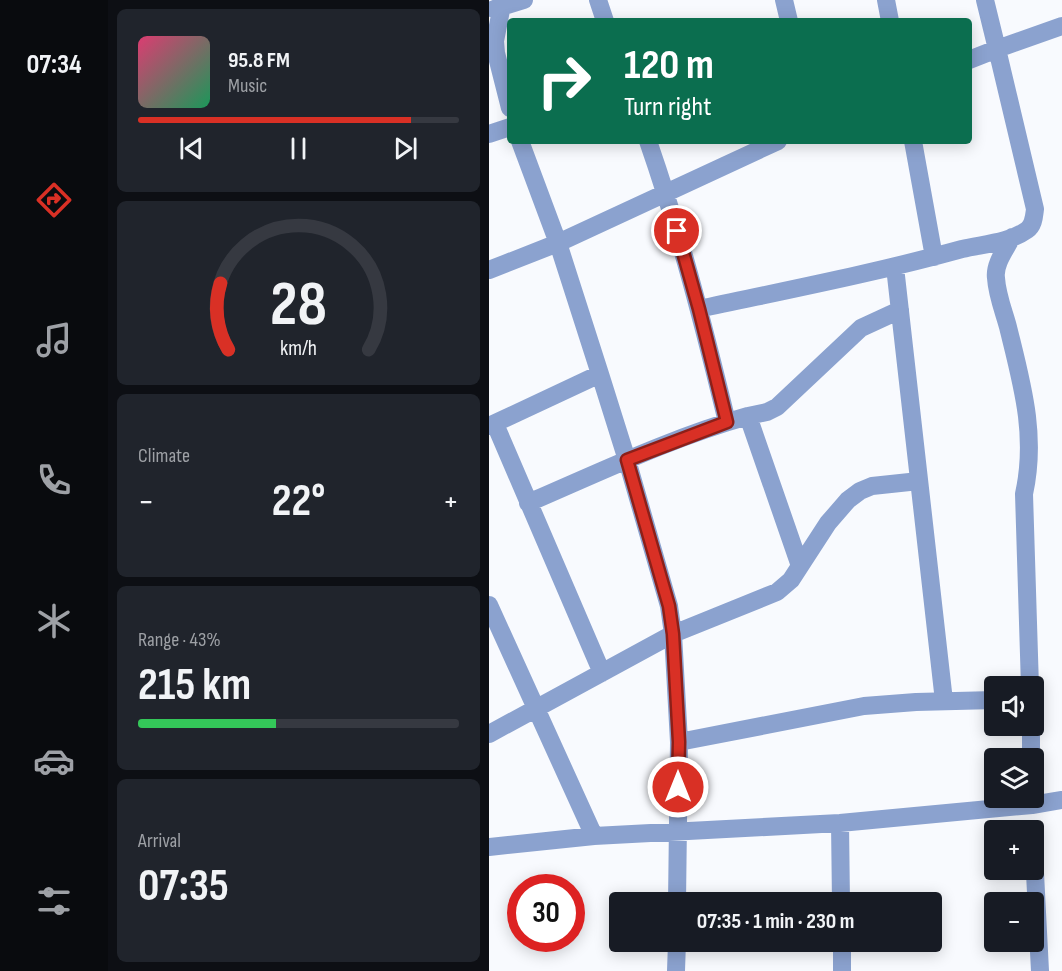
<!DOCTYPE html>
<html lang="en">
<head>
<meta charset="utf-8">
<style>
  body { margin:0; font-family:"Sofia Sans Condensed",sans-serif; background:#20242c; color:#f1f3f6; height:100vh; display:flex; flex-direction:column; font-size:22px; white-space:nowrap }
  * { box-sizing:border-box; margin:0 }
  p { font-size:20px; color:#9ea1a6 }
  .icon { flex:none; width:33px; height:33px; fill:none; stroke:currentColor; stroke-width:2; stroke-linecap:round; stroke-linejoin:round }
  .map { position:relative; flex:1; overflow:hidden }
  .drawer { display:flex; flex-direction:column; gap:9px; padding:9px; background:#0d0f14; width:381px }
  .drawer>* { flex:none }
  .guide { position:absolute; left:18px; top:18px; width:465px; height:126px; border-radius:6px; box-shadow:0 3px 15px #0003; background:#0b6e4f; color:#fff; overflow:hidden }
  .fabs { position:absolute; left:495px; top:676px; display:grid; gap:12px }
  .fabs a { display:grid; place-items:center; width:60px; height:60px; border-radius:6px; background:#171b24; box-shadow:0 3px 15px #0003; font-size:30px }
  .speed { position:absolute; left:18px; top:874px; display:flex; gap:12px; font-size:30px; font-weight:700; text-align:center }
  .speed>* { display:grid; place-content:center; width:78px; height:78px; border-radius:50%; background:#171b24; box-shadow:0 3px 15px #0003; line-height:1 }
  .speed .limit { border:9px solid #d22; background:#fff; color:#111 }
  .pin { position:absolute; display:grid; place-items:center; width:51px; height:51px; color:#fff; margin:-26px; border:3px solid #fff; border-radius:50%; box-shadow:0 2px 6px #0007 }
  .me { position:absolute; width:66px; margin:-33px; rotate:0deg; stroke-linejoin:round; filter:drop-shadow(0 0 4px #0008) }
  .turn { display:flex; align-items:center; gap:21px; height:126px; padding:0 18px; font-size:27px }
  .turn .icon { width:78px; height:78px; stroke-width:2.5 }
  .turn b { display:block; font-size:42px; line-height:51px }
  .big { font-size:45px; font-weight:700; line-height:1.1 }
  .drawer .widget { flex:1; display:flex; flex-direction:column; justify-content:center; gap:9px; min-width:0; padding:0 21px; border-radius:9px; background:#20242c }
  .drawer .dial { align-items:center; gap:0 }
  .dial svg { height:156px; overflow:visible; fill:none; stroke:#363941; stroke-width:7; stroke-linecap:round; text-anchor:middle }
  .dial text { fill:#f1f3f6; stroke:none }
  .song { display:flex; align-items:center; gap:18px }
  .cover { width:72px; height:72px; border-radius:9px; background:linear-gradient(135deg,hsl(340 70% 55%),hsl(150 70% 35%)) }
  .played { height:6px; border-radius:3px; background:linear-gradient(90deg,#d93025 85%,#363941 85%) }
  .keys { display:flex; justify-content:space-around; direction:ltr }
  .heat { display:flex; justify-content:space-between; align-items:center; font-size:33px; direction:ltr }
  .charge { height:9px; border-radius:4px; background:linear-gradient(90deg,#34c759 43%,#363941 0) }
  .trip { position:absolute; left:120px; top:892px; width:333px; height:60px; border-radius:6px; background:#171b24; box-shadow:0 3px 15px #0003; font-weight:700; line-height:60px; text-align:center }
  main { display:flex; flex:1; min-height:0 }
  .tabs { display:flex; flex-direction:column; width:108px; justify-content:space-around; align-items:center; background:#090b0e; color:#9ea1a6 }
  .tabs .icon { width:42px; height:42px }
  .tabs .selected { color:#d93025 }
  .tabs b { font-size:27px; color:#f1f3f6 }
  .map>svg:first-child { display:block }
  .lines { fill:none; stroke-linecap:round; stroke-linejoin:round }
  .minor { stroke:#8ba2cf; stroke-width:18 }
  .route-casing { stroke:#8d1f18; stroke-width:15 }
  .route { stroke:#d93025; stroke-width:10 }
</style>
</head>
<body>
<main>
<nav class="tabs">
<b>07:34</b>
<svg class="icon selected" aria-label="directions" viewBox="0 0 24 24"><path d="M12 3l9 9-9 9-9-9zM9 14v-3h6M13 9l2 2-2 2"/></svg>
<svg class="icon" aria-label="music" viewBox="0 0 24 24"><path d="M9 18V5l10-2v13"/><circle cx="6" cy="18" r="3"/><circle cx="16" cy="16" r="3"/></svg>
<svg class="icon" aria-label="phone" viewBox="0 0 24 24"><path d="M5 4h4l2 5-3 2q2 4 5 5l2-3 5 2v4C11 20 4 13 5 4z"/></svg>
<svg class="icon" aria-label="climate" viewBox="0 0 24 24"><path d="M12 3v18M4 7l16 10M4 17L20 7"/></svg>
<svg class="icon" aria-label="car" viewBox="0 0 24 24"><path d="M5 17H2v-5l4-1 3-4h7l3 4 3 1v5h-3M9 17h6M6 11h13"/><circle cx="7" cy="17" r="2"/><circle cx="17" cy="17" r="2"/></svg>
<svg class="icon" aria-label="filters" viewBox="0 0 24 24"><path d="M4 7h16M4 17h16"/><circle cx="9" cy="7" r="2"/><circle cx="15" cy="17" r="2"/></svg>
</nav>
<section class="drawer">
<div class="widget">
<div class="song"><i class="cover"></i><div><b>95.8 FM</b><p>Music</p></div></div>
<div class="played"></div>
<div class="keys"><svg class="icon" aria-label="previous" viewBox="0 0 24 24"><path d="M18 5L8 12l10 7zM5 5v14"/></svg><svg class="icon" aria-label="pause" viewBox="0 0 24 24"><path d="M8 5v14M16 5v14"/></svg><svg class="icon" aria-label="next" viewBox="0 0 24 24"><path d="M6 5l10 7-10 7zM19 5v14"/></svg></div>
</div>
<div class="widget dial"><svg viewBox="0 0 100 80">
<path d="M14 69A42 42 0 1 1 86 69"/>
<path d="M14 69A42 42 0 0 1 10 35" stroke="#d93025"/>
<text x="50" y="56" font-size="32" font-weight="700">28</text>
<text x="50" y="72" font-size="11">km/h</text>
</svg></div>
<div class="widget"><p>Climate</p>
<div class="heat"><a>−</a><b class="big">22°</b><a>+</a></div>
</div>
<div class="widget"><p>Range · 43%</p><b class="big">215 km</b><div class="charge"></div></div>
<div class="widget"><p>Arrival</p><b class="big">07:35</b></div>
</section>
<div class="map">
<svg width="573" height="971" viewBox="0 0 573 971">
  <rect width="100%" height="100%" fill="#f8fafe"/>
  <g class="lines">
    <path class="minor" d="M14 0 6 41 7 53 21 108
      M109 0 116 21
      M295 0 300 21
      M397 0 401 21
      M5 9 35 0
      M480 60 508 49 496 0
      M0 134 21 127
      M31 141 69 243 111 374 138 460 180 606 184 634 190 742 188 903
      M159 141C191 233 215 327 238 422
      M424 141 445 257
      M523 237C517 249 505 264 507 278 508 295 515 312 519 327 533 384 548 435 535 494L541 687
      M406 267 455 701
      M0 270 69 243 289 141
      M210 309C298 290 386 273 473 249 494 244 520 243 538 230 545 225 545 216 546 209L508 49 573 26
      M259 416 278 412 288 407 372 328 411 310
      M6 424 113 673
      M0 426 111 374
      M39 503C111 472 184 437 259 416L311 566
      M0 605 105 836
      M542 726V759
      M0 734 184 634 288 592 302 580 339 523 359 500 371 491 383 486 430 481
      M190 742 375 706 427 702 506 700
      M351 823 352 903
      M544 834 551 971
      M0 847 105 836 351 823 543 805 573 800
      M353 942V971
      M187 971 188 942"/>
  </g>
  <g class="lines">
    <defs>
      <path id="route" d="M188 231 210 309 238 422 138 460 180 606 184 634 190 742 189 787"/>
    </defs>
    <use href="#route" class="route-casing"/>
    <use href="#route" class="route"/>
  </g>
</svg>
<div class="fabs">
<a><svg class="icon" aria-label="sound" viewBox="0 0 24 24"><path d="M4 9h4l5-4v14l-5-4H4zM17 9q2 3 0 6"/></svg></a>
<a><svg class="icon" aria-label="layers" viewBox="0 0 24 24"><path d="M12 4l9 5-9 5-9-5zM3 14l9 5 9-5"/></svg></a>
<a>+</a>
<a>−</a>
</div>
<div class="speed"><div class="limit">30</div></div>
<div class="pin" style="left:188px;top:231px;background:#d93025"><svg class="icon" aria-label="arrive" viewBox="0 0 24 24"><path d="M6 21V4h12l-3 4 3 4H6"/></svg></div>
<svg class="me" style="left:189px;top:787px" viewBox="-20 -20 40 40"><circle r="17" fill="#d93025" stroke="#fff" stroke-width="3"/><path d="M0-11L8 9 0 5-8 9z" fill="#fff"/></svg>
<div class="trip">07:35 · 1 min · 230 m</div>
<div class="guide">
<div class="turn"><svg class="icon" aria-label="right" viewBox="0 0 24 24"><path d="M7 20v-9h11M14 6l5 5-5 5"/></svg><div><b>120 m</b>Turn right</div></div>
</div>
</div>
</main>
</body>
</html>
